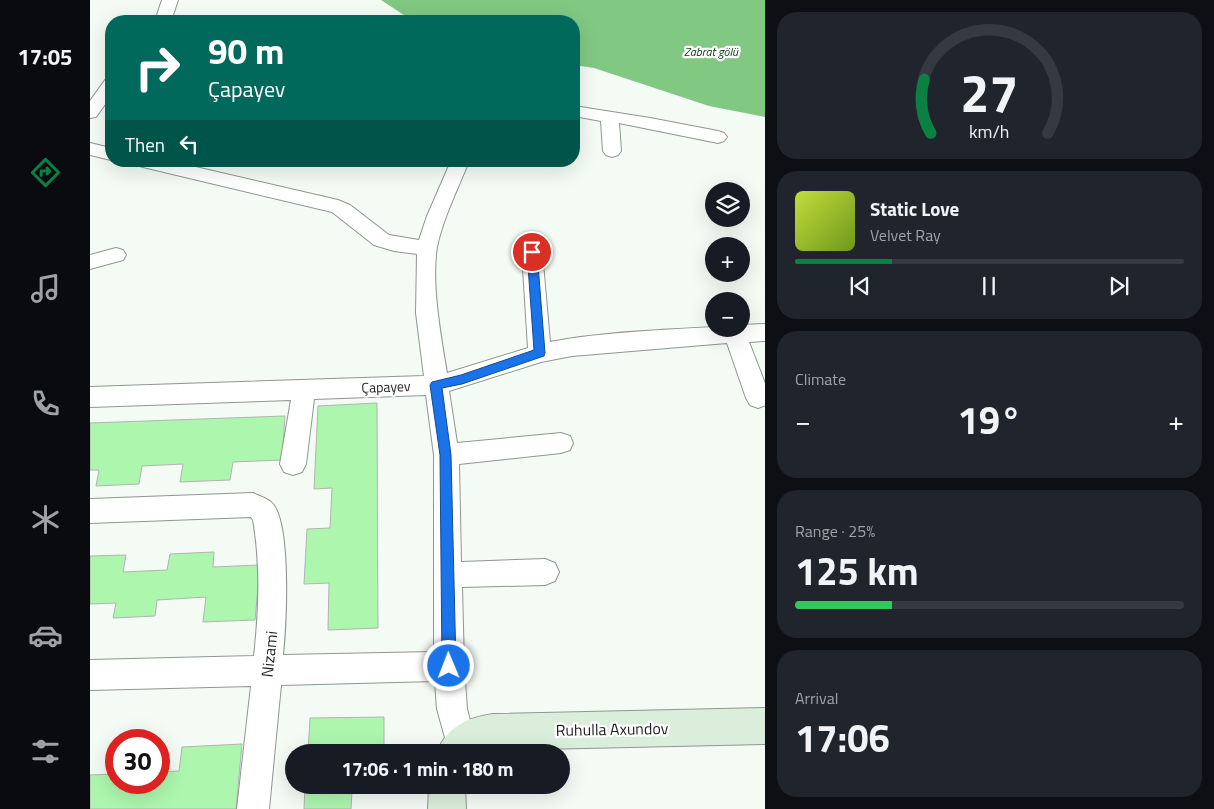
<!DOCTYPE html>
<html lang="en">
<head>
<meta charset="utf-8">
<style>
  body { margin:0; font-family:"Titillium Web",sans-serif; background:#20242c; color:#f1f3f6; height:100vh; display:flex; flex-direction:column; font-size:19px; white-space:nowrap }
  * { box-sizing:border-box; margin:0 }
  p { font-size:16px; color:#9ea1a6 }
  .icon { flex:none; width:28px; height:28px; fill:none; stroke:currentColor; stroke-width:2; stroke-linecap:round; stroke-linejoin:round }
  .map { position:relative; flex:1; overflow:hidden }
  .panel { display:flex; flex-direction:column; gap:12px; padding:12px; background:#0d0f14; width:449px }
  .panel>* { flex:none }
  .banner { position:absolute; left:15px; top:15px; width:475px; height:152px; border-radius:20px; box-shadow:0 5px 20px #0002; background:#00695c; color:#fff; overflow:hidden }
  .buttons { position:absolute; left:615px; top:182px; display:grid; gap:10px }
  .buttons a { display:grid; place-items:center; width:45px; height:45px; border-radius:50%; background:#171b24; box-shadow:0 5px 20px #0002; font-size:25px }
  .speed { position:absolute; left:15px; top:729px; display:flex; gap:10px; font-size:25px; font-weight:700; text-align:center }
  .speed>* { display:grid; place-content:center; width:65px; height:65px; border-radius:50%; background:#171b24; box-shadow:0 5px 20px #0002; line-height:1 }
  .speed .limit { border:8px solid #d22; background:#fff; color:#111 }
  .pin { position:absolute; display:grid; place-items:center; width:42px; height:42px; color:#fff; margin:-21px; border:2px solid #fff; border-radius:50%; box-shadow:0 1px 5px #0007 }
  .me { position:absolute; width:55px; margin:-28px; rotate:359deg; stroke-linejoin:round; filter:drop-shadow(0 0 4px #0008) }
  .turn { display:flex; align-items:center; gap:18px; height:105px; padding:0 20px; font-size:22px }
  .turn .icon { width:65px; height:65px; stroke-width:2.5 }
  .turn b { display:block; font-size:35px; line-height:42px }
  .then { display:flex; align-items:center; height:48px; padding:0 20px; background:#0003; gap:10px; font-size:19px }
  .big { font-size:38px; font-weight:700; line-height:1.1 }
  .panel .card { flex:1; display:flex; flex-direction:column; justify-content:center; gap:8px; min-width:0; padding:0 18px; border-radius:20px; background:#20242c }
  .panel .dial { align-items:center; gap:0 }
  .dial svg { height:130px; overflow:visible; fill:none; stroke:#363941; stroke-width:7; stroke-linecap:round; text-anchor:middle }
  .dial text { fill:#f1f3f6; stroke:none }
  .song { display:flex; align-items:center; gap:15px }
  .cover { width:60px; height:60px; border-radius:8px; background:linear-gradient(135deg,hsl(70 70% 55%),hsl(80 70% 35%)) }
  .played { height:5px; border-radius:2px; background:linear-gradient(90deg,#0b8043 25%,#363941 25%) }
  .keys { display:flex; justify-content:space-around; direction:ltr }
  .heat { display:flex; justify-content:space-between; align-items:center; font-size:28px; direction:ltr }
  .charge { height:8px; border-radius:4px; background:linear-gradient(90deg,#34c759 25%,#363941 0) }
  .trip { position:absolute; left:195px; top:744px; width:285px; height:50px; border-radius:25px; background:#171b24; box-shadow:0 5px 20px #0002; font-weight:700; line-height:50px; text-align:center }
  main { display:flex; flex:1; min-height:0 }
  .tabs { display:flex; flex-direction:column; width:90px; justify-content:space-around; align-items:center; background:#090b0e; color:#9ea1a6 }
  .tabs .icon { width:35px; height:35px }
  .tabs .on { color:#0b8043 }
  .tabs b { font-size:22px; color:#f1f3f6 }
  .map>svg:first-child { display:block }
  .water { fill:#81c883 }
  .building { fill:#adf6ae; stroke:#b0b5b0 }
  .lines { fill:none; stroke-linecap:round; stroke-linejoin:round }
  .street-casing { stroke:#909690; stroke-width:2 }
  .secondary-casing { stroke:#909690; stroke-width:2 }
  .street { fill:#fff; fill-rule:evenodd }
  .secondary { fill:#dbeedb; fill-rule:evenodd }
  .route { fill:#1a73e8; stroke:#114b97 }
  .labels { text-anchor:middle; stroke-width:4.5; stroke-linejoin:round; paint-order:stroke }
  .far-water-label { font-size:12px; font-style:italic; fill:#063b0e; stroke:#fff }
  .street-label { font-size:14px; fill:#1e201e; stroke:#fff }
  .near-street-label { font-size:16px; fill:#1e201e; stroke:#fff }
</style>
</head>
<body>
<main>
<nav class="tabs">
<b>17:05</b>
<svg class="icon on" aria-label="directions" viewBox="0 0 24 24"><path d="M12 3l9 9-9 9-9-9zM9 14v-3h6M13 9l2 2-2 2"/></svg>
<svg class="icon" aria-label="music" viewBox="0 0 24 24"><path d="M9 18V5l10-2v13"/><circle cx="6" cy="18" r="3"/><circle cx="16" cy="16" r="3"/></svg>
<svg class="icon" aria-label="phone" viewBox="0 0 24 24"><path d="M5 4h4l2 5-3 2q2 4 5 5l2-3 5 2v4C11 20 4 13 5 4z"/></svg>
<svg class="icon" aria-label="climate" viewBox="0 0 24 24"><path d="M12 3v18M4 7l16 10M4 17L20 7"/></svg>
<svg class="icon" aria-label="car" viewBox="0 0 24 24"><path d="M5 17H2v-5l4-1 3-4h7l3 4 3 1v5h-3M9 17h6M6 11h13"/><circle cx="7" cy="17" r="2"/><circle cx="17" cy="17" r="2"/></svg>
<svg class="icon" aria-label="filters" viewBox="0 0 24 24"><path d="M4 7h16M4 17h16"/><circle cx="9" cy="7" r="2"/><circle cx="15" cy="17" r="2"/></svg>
</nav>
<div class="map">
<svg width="676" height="809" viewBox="0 0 676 809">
  <rect width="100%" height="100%" fill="#f4faf4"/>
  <path class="water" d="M291 0H675V117L619 106 504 68 484 65V21H323Z"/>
  <path class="building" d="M287 403 288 628 238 630 239 583 214 584 217 529 240 528 242 488 224 489 228 406Z
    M195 416 192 460 143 462 140 480 90 482 93 464 52 466 49 484 6 486 9 470H0V423Z
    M124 552 123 567 170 565 165 620 113 622 116 597 67 600 65 616 23 618 26 603 0 604V556L36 555 33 572 77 570 80 554Z
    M294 717V752H218L220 718Z
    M152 744 146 809H0V775L26 774V782H69V772L89 771 92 747Z
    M215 785H293V792H262L261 809H214Z"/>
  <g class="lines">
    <defs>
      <path id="street" d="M72 0H88L81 21H65Z
        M21 79V96L6 117 0 118V101L15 80Z
        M484 106 560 118 628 131 634 133 637 137 634 141 628 143 529 123 531 151 528 155 522 157 516 155 513 151 511 121 484 116Z
        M0 143 21 148V160L0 155Z
        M44 161H80L248 200 260 205 299 235 329 240 337 216 361 161H379C368 189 353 218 347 247 341 283 351 337 357 373L438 348 432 252 435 247 442 245 449 247 452 252 460 342C514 332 569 330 624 327V329H651V325L676 324V341L659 342 676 386V405L668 408 660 405 656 398 637 343 482 356 451 362 359 391 367 443 471 433 480 436 483 443 480 450 471 453 369 464 371 562 455 559 465 563 469 572 465 581 455 585 372 587 374 666 377 709 386 743 383 752H359L347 709 345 681 191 685 179 809H147L161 686 0 690V660L164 656C169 611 171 565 163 520L161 517 0 523V499L163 493C169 496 176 498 181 502 202 520 196 627 193 655L344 652V455L336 395 224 399 216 464 212 472 203 475 194 472 190 464 201 400 0 407V387L334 376 326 313 327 254 304 251 284 245 242 212 53 167 46 165Z
        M26 248 33 250 36 255 33 260 0 269V255Z"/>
      <path id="secondary" d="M676 708V744L403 750 390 752H347C357 727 376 718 403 714Z
        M339 785H375L376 809H338Z"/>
    </defs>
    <use href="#street" class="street-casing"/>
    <use href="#secondary" class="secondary-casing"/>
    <use href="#street" class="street"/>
    <use href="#secondary" class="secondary"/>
  </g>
  <path class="route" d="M442 249 447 252 455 353 454 356 372 384 352 388 361 455 366 666 364 671 359 673 354 671 352 666 350 455 340 385 342 382 371 375 444 350 437 252Z"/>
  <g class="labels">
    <g class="far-water-label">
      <text x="621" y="56">Zabrat gölü</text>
    </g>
    <g class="street-label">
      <text transform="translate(296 387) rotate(-2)" y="5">Çapayev</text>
    </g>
    <g class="near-street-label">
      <text transform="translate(179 654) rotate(-84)" y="6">Nizami</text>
      <text transform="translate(522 729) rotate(-1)" y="6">Ruhulla Axundov</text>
    </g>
  </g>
</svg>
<div class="buttons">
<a><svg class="icon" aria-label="layers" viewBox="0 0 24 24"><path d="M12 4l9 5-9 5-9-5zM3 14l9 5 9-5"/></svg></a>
<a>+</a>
<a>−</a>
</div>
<div class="speed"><div class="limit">30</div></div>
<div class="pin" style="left:442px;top:252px;background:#d93025"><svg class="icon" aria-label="arrive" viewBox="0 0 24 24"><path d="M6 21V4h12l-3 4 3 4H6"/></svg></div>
<svg class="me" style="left:359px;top:666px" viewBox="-20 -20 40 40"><circle r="17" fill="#1a73e8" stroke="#fff" stroke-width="3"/><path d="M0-11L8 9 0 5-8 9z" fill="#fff"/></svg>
<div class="trip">17:06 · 1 min · 180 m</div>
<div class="banner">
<div class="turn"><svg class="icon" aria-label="right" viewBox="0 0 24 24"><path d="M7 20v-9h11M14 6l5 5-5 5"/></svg><div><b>90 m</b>Çapayev</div></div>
<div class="then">Then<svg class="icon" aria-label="left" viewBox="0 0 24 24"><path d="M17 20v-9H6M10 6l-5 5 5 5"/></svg></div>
</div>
</div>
<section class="panel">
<div class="card dial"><svg viewBox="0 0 100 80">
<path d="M14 69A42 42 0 1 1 86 69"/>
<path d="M14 69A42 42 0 0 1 10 36" stroke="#0b8043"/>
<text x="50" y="56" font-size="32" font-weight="700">27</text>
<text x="50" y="72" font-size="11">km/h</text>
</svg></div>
<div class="card">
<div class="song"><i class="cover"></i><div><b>Static Love</b><p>Velvet Ray</p></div></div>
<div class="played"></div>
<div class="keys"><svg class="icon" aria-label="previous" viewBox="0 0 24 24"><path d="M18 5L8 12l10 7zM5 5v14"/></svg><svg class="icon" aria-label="pause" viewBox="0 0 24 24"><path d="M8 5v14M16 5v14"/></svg><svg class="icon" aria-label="next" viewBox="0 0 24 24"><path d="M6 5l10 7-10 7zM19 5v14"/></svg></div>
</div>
<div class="card"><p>Climate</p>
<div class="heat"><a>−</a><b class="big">19°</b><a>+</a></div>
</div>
<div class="card"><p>Range · 25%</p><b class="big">125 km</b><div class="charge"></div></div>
<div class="card"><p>Arrival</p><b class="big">17:06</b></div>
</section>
</main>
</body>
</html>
